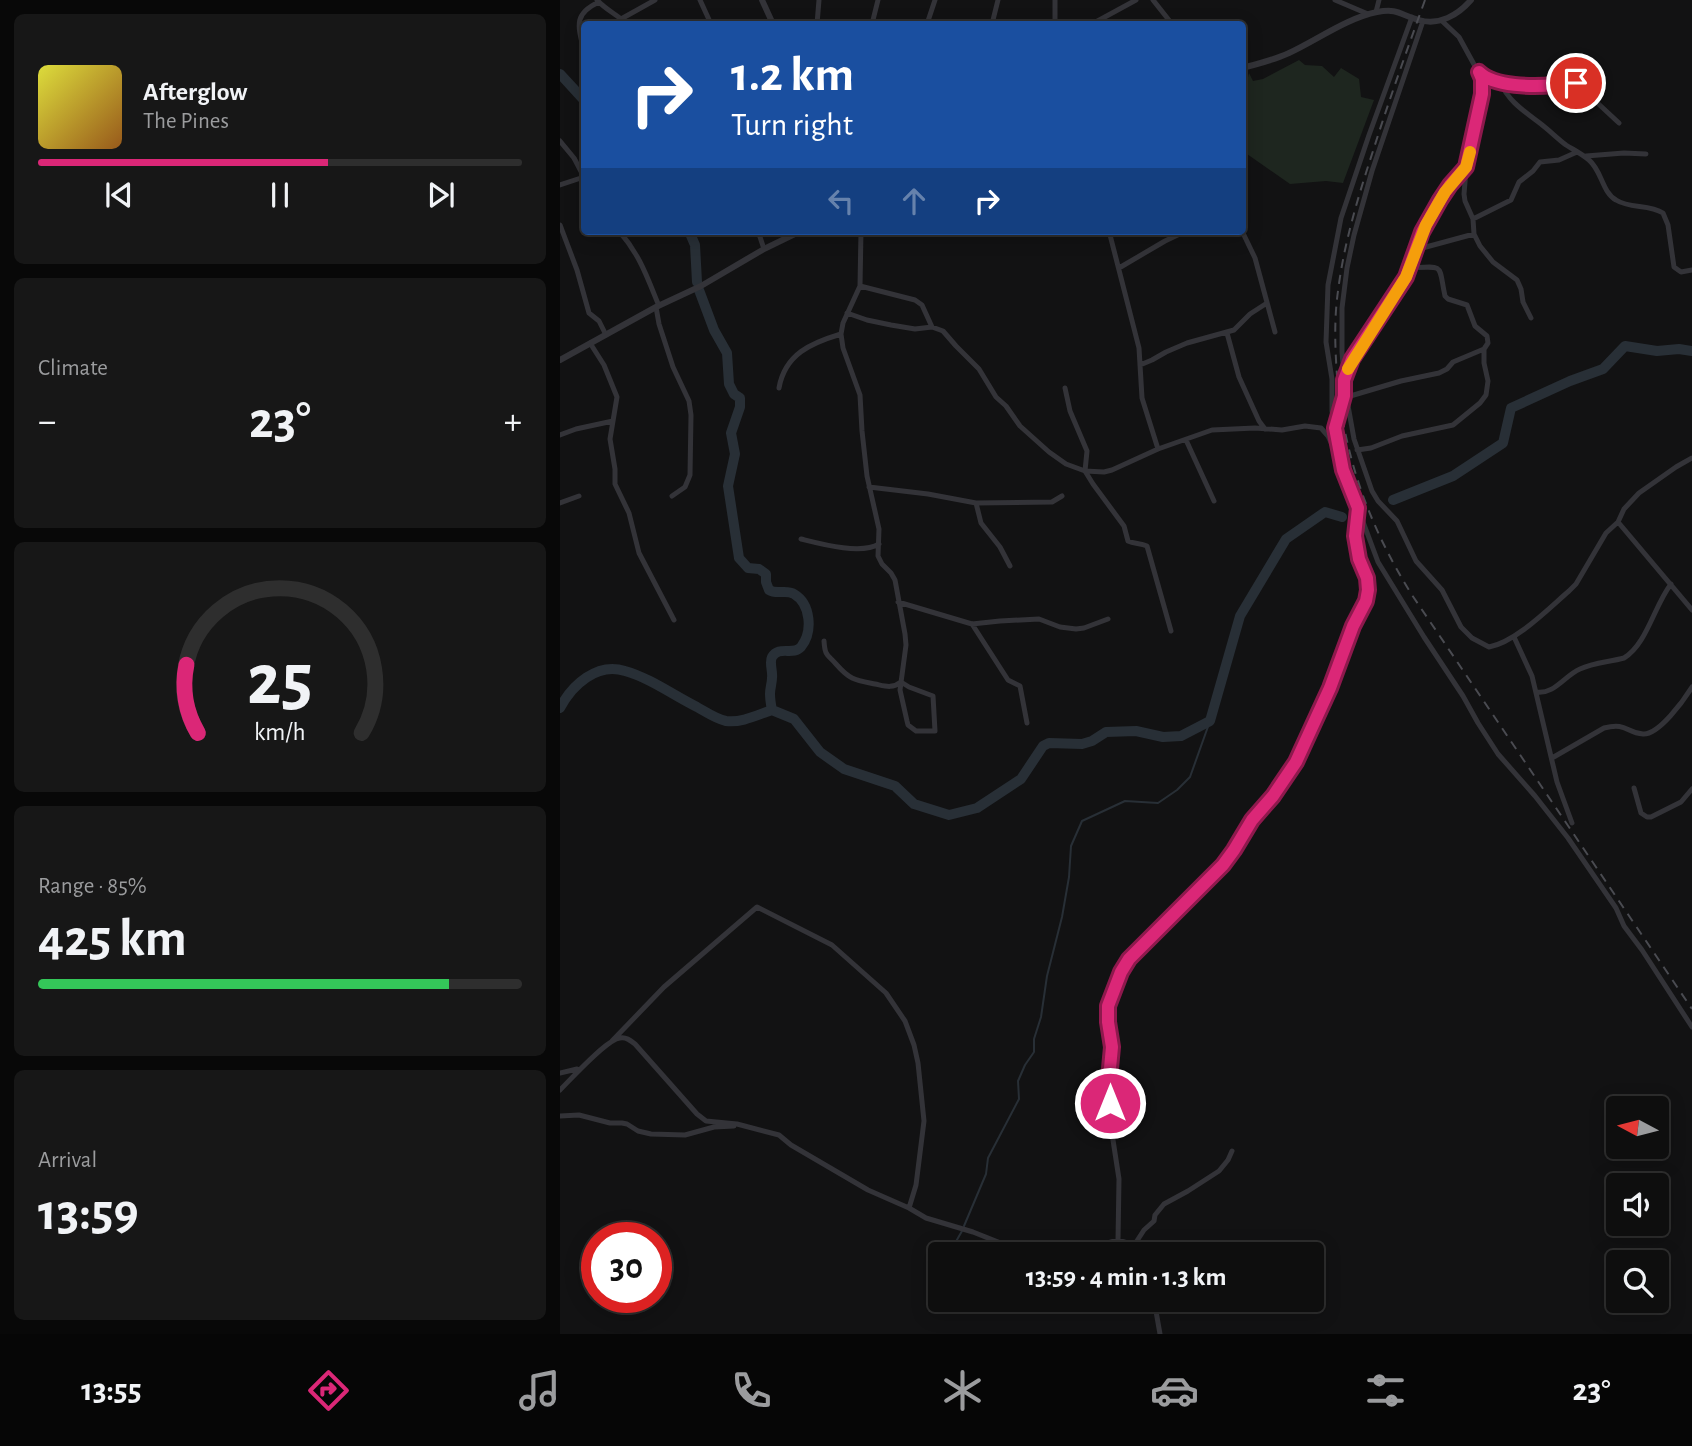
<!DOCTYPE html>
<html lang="en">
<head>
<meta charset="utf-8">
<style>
  body { margin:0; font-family:"Alegreya Sans",sans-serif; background:#171717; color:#f1f3f6; height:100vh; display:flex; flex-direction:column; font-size:26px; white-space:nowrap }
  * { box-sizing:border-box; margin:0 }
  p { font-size:23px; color:#9b9c9e }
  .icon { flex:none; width:38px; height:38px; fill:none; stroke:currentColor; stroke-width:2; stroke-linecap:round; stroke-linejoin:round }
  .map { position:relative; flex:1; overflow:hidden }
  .sheet { display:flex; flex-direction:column; gap:14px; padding:14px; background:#080808; width:560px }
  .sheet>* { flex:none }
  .guide { position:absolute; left:21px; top:21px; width:665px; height:214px; border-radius:7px; box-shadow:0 4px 18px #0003,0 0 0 2px #2e2e2e; background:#1a4fa0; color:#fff; overflow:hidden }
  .needle { width:46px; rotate:277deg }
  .controls { position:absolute; left:1046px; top:1096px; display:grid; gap:14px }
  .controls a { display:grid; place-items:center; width:63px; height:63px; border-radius:7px; background:#0e0e0e; box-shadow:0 4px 18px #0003,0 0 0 2px #2e2e2e; font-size:35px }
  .speed { position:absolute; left:21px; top:1222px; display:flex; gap:14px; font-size:35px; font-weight:700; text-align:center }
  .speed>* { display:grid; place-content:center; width:91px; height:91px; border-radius:50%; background:#0e0e0e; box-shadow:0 4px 18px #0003,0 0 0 2px #2e2e2e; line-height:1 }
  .speed .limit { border:10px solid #d22; background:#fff; color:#111 }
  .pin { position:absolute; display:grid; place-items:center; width:60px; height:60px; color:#fff; margin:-30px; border:4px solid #fff; border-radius:50%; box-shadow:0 2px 7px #0007 }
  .me { position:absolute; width:77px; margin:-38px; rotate:0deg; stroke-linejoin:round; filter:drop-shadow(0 0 5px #0008) }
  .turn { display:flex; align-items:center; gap:24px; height:147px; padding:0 35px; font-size:32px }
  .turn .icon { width:91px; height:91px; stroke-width:2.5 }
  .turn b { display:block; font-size:49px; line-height:60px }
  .lanes { display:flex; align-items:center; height:66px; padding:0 35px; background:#0003; justify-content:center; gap:35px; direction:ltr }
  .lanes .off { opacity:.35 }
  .big { font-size:52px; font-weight:700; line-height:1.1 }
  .sheet .widget { flex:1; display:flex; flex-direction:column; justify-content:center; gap:10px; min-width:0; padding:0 24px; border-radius:10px; background:#171717 }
  .sheet .dial { align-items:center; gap:0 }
  .dial svg { height:182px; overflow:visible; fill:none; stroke:#2e2e2e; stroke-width:7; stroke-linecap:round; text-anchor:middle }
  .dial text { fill:#f1f3f6; stroke:none }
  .song { display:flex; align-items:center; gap:21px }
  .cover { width:84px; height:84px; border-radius:10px; background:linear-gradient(135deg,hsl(60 70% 55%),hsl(30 70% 35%)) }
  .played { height:7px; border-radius:4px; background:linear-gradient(90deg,#db2777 60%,#2e2e2e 60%) }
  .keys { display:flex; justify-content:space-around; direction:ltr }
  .heat { display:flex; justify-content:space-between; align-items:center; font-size:38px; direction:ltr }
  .charge { height:10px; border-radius:5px; background:linear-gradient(90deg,#34c759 85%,#2e2e2e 0) }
  .trip { position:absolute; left:368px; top:1242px; width:396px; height:70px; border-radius:7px; background:#0e0e0e; box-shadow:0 4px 18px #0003,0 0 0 2px #2e2e2e; font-weight:700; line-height:70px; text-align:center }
  .dock { display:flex; height:112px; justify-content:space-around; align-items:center; background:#060606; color:#9b9c9e }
  .dock .icon { width:49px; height:49px }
  .dock .current { color:#db2777 }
  .dock b { font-size:32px; color:#f1f3f6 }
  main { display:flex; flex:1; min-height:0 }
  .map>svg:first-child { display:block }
  .green { fill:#1e261f }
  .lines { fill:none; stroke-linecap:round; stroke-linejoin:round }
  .stream { stroke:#282f36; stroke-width:2 }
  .river { stroke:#282f36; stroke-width:10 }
  .minor { stroke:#333338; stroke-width:5 }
  .tertiary { stroke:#333338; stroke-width:6 }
  .rail { stroke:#4a4b51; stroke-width:2; stroke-dasharray:9 7; stroke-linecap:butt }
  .route-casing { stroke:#8e194d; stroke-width:18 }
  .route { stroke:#db2777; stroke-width:12 }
  .slow { stroke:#f59e0b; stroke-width:12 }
</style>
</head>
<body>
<main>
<section class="sheet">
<div class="widget">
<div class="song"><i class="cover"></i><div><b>Afterglow</b><p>The Pines</p></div></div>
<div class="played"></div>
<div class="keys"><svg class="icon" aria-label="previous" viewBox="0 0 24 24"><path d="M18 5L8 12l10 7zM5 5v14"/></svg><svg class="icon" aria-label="pause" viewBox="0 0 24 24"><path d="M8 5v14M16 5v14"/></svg><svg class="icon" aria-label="next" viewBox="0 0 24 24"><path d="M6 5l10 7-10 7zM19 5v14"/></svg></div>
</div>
<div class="widget"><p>Climate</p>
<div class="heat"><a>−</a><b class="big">23°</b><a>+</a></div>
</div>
<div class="widget dial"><svg viewBox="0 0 100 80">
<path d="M14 69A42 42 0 1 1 86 69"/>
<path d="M14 69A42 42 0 0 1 9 39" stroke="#db2777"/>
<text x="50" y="56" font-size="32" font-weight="700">25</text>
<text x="50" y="72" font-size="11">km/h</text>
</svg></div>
<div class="widget"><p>Range · 85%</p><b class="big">425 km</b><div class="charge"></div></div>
<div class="widget"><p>Arrival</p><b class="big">13:59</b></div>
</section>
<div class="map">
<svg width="1132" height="1334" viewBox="0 0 1132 1334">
  <rect width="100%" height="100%" fill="#121213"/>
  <path class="green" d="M739 60 745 65 762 66 774 77 781 68 799 79 801 97 814 100 783 183 766 181 730 184 687 154 683 127 682 102 689 73 693 81 703 79Z"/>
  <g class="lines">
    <path class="stream" d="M404 1226 426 1174 428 1158 459 1099 458 1081 465 1065 474 1052V1039L481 1017 487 976 502 917 509 877 511 846 522 821 565 801 598 803 617 790 630 777 650 721
      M383 1255 394 1245 402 1231
      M374 1262 380 1257"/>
    <path class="river" d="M0 74 24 100
      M129 231 135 245 137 282
      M139 290 154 330 167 353 169 384 174 394 180 398V407L171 433 175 454 168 486 179 558 188 568 199 569 206 574V582L209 590C217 595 226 589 234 594 251 604 253 632 241 647 233 656 219 645 212 657 209 663 213 671 212 678 212 683 210 688 210 694 210 699 211 705 212 710
      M833 500 893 476 943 443 951 408 1010 381 1043 369 1065 346 1097 351 1119 349 1132 351
      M0 708C12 685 37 662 65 671 90 678 113 695 137 707 146 712 156 719 166 721 182 723 197 715 212 710L234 719 260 752 284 769 335 786 354 804 389 815 417 808 461 779 483 746 489 743 522 744 532 741 546 732 576 731 603 737 621 736 650 721 680 616 726 539 765 512 782 517"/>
    <path class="minor" d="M37 0C46 10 58 15 67 24
      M140 0 151 24
      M495 0V24
      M593 0 612 24
      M775 0 808 14
      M816 12 819 0
      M61 19 95 0
      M863 21 812 171 794 235 787 268 782 308V352L785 389 794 439 812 491 818 501 837 521 856 561 882 590 901 627 912 638 929 647C956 642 988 609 1009 591L1016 584 1046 533 1058 522 1064 509 1079 493 1116 467 1132 458
      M257 24 259 0
      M312 24 318 0
      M367 24 375 0
      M432 24 438 0
      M532 24 576 0
      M24 51C18 26 13 14 39 2
      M922 75C936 87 975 87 993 85 1001 84 1008 83 1016 83L1059 123
      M940 82C949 102 964 111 981 124 990 131 998 139 1006 145 1014 150 1022 154 1029 160 1042 171 1042 192 1056 200 1070 209 1089 204 1103 213L1108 225 1114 267 1121 272 1132 270
      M0 141 14 158 24 177
      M1026 156 1064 153 1086 154
      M906 170 904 194 905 201 913 219 914 234 920 246 933 262 957 280 961 289 963 302 971 318
      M0 185 24 177
      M913 219 951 200 959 182 973 171 980 162 999 160 1017 152
      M0 225 17 270 29 313 39 321 46 335
      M59 231C80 255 87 277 99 306
      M198 231 204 249
      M301 231 300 286 283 323 281 334 283 348 300 395 302 431 307 476 319 529 318 556 322 564 331 573 335 580 345 634 346 645 340 690 347 721 348 725 356 731H375L373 696 349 687 341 682
      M549 231 579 348 582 398 598 449
      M682 231 695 258 715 332
      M855 250 914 234
      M559 268 605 241 626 231
      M300 286 355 300 362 305 372 327
      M96 307 99 324 113 367 129 401 131 415 130 475 125 487 112 496
      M287 313 307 320 331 325 355 329 372 327 383 331 396 346 419 369 436 397 446 406 460 426 489 452 506 464 525 471 544 472 552 470 598 449 652 430 695 428 722 430 745 426 761 428 768 436 779 460
      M667 333 679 377 699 421 705 429
      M30 343 44 365 57 397 50 439 55 469V484L69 513 79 553 114 620
      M580 365 592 360 606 352 627 343 674 330 690 314 707 303
      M786 374 792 359 846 277 866 225 885 192 903 172 908 162 921 101 922 79 899 37 882 21
      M219 388C225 354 251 343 281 334
      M505 388 510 411 527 451 525 471 533 484 564 526 568 541C574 544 580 543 587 546L611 631
      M787 397 841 381 879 373 887 369 893 362 924 349 928 343 927 336 915 326 907 305 888 299 885 296C878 264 886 266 849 268
      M777 423 785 392
      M0 435 16 429 53 421
      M626 440 654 501
      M797 450 811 448 842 436 893 425 920 403 926 395 928 381 924 363V349
      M309 487 368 494 416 503 492 502 502 496
      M0 503 19 496
      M416 503 421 523 440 547 450 566
      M799 511 818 562 864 637 903 696 918 723 938 754 975 796 1008 838 1056 908 1064 926 1082 950 1132 1027
      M1058 522 1132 610
      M241 539C261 544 301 555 319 544
      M338 602 412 624 440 621 479 619 500 627 516 629 524 628 548 619
      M412 624 448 680 460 686 467 723
      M954 637 972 676 997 782 1012 823
      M264 641C265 656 267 654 276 664 290 680 295 680 315 684 325 686 332 689 341 682
      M976 692C994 695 1004 676 1020 669 1033 663 1049 662 1064 658 1087 644 1094 606 1111 584
      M992 758 1044 728C1067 722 1066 733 1083 734 1099 735 1124 700 1132 687
      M1074 788 1081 813 1087 817H1091L1121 802 1132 789
      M52 1041 104 987 197 907 272 945 326 993 345 1021 354 1045 358 1063 364 1121 356 1185 349 1208
      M0 1073 17 1069
      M0 1090C11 1079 47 1039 60 1038 66 1037 70 1040 75 1044L137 1114 146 1121 177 1124 219 1135 231 1145 308 1190 349 1208 366 1218 413 1232 463 1252 478 1255
      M0 1116 19 1115 50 1123H62L67 1124 78 1131 91 1134 125 1135 154 1127 174 1126
      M558 1240 559 1179 551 1127 549 1079 552 1047 548 1022V1006L561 972 569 959 663 865 674 850 692 820 713 796 736 762 770 688 793 626 806 601 808 590 807 578 799 559 796 547 795 536 798 508 783 470 772 411V379L766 342 768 285 781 218 809 135 852 17
      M573 1247 584 1230 594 1221 595 1215 604 1204 628 1191 659 1171 668 1160 672 1151
      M505 1255 558 1240C568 1242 573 1247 580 1255
      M594 1300 600 1334"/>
    <path class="tertiary" d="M202 0 213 24
      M682 68C698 64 714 60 729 53 757 40 787 18 817 12 839 8 840 15 859 20 879 26 898 15 911 0
      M0 360 96 307 141 286 204 249 241 231"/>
    <path class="rail" d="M865 0C847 50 829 100 813 151 798 197 784 243 778 291 774 319 775 348 777 376 784 457 809 526 852 595L1132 1009"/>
  </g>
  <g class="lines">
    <defs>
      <path id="route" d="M550 1103 549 1079 552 1047 548 1022V1006L561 972 569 959 663 865 674 850 692 820 713 796 736 762 770 688 793 626 806 601 808 590 807 578 799 559 795 536 798 508 783 470 775 428 784 396V380L792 359 846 277 862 232 880 200 890 185 906 167 922 94V79L919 72C934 87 974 87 994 85 1001 84 1008 83 1016 83"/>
    </defs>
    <use href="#route" class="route-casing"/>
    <use href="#route" class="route"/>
    <path class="slow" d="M788 369 846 277 866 225 885 192 906 167 910 152"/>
  </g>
</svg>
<div class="controls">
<a><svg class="needle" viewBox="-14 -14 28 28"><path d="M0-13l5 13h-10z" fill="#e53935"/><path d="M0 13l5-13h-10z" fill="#9b9c9e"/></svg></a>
<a><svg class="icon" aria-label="sound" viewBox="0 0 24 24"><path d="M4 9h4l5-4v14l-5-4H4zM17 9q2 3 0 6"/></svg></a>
<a><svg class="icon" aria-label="search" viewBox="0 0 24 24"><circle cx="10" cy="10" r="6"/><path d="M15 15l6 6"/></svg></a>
</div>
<div class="speed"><div class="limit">30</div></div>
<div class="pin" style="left:1016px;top:83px;background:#d93025"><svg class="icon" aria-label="arrive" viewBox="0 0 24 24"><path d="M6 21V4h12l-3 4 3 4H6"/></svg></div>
<svg class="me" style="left:550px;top:1103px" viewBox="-20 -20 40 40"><circle r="17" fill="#db2777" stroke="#fff" stroke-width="3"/><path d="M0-11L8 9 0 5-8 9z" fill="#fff"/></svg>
<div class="trip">13:59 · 4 min · 1.3 km</div>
<div class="guide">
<div class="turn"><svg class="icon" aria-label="right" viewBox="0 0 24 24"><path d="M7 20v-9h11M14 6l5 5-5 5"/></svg><div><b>1.2 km</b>Turn right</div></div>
<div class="lanes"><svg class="icon off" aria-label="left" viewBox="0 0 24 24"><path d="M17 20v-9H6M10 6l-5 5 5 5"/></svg><svg class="icon off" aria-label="ahead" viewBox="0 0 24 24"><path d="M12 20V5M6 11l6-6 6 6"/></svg><svg class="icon" aria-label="right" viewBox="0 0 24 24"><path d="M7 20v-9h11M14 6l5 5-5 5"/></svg></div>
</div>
</div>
</main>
<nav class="dock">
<b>13:55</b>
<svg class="icon current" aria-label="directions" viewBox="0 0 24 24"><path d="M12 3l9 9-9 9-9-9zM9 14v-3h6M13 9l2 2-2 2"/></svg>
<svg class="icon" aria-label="music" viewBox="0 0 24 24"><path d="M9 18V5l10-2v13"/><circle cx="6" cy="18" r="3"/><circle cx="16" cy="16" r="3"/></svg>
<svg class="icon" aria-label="phone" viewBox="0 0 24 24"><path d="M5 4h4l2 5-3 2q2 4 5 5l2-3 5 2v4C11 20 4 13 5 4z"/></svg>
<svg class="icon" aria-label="climate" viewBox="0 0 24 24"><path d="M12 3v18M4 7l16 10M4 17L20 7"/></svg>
<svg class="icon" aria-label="car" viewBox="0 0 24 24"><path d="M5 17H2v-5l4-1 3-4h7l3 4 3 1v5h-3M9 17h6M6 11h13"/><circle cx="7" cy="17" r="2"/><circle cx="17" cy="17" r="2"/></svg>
<svg class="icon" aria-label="filters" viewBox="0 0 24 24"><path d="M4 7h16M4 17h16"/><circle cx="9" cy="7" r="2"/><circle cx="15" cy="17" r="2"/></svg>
<b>23°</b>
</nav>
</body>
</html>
